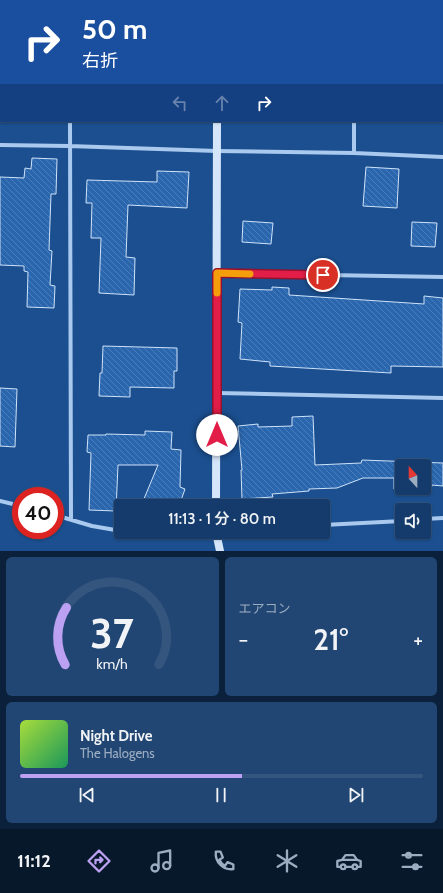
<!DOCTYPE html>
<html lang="ja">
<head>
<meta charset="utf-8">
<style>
  body { margin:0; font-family:Cabin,"Noto Sans JP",sans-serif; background:#214673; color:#f1f3f6; height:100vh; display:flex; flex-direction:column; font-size:15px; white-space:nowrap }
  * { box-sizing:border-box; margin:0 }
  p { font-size:13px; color:#9dadc1 }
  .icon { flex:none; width:22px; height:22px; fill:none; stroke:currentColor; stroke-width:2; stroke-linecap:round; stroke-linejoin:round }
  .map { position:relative; height:551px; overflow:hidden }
  .sheet { display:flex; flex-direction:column; gap:6px; padding:6px; background:#0b203b; flex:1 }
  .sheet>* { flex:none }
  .guide { position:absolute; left:0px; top:0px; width:443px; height:122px; box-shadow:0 1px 3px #0004,0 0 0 1px #33557e; background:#1a4fa0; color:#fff; overflow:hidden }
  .needle { width:26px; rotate:339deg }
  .controls { position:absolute; left:395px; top:459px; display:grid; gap:8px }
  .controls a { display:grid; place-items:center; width:36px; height:36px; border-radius:4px; background:#143b6b; box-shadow:0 1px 3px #0004,0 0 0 1px #33557e; font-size:20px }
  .speed { position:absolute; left:12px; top:487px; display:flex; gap:8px; font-size:20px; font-weight:700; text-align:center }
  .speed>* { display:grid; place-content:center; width:52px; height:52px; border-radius:50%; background:#143b6b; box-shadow:0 1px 3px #0004,0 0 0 1px #33557e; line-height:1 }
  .speed .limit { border:6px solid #d22; background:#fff; color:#111 }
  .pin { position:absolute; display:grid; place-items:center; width:34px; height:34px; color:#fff; margin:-17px; border:2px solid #fff; border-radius:50%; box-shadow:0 1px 4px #0007 }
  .me { position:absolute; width:44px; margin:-22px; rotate:0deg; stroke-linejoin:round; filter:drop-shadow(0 0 3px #0008) }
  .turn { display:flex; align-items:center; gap:14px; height:84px; padding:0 16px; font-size:18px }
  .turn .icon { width:52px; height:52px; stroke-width:2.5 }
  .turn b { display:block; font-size:28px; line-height:34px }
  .lanes { display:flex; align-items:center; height:38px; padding:0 16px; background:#0003; justify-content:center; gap:20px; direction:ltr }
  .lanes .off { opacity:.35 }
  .big { font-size:30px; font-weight:600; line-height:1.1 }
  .sheet .widget { flex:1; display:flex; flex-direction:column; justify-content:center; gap:6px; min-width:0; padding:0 14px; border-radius:6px; background:#214673 }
  .sheet .dial { align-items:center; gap:0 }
  .dial svg { height:104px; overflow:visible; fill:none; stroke:#33557e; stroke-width:7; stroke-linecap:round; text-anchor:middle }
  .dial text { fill:#f1f3f6; stroke:none }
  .song { display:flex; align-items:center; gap:12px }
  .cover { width:48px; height:48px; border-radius:6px; background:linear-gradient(135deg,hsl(80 70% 55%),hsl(150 70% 35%)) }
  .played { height:4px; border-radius:2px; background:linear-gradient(90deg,#bca0f2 55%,#33557e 55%) }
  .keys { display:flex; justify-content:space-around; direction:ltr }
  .heat { display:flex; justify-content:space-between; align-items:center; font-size:22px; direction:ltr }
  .sheet .tiles { flex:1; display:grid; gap:6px; grid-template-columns:1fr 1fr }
  .widget:last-child { grid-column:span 2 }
  .trip { position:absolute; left:114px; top:499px; width:216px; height:40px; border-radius:4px; background:#143b6b; box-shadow:0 1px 3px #0004,0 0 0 1px #33557e; font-weight:600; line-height:40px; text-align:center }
  .tabs { display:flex; height:64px; justify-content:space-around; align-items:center; background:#08182b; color:#9dadc1 }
  .tabs .icon { width:28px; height:28px }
  .tabs .current { color:#bca0f2 }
  .tabs b { font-size:18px; color:#f1f3f6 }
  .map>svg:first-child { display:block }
  .building { fill:url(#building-back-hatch); stroke:#cfe3fa; fill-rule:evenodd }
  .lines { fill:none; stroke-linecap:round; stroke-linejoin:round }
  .street { stroke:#a9c9ee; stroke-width:4 }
  .secondary { stroke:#d6e6fa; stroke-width:8 }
  .route-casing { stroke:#92132f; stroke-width:10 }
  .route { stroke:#e11d48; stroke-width:7 }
  .slow { stroke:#f59e0b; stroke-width:7 }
</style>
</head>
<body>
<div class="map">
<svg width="443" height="551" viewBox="0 0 443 551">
  <defs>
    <pattern id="building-back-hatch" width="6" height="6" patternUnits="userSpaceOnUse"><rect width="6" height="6" fill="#2a66ad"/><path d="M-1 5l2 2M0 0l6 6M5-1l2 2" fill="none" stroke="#4a7db9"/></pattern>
  </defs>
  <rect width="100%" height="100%" fill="#1b4f8f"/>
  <path class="building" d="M32 158 57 159 56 194H51L49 250 52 251 50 285 55 286 54 308 27 307 28 272 24 271V266L0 265V177L24 178 25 168 31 169Z
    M366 167 399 169 397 208 363 206Z
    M157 171 189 172 187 208 128 205 126 257 135 258 134 295 99 293 101 238H91L92 203H86L87 180 157 182Z
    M243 221 273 223 271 244 242 242Z
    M412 222 437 223 435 247 411 246Z
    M272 287 289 288V295L424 304V296L443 298V367L391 366V373L270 366V362L240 359 242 323 238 322 240 289 272 290Z
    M103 346 177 348V371H174V388L130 387V397L99 396 100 373H102Z
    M0 388 17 389 15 447 0 446Z
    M313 416 315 465 361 463 362 460 443 463V486L432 485 431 490 394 489V478H363L337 488 309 489V491L272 494 273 497 242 499 241 470H242L238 426 258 424V427L292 426V417ZM402 466H424V488H402Z
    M145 431 172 432 171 449 181 450 180 487 185 489 179 506H141L158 465H118L116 511 89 510 91 453 87 452 88 435H106V434L145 435Z"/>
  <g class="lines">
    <path class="street" d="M72 1V0
      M357 1V0
      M442 14H443
      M70 121 71 519
      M0 145 69 146 217 151 354 153 443 157
      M354 153V121
      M217 273 443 277
      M217 393 443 398
      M0 501 21 506
      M55 515 92 526 121 531
      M424 519 443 518
      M323 525 402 521"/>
    <path class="secondary" d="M218 1V0
      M216 506 217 121
      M216 532 220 551"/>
  </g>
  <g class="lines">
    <defs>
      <path id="route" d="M217 435V273L323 275"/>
    </defs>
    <use href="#route" class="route-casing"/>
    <use href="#route" class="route"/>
    <path class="slow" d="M217 293V273L250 274"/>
  </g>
</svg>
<div class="controls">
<a><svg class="needle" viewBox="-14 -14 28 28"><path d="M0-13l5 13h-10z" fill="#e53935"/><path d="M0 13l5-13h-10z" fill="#9dadc1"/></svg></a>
<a><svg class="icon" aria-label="sound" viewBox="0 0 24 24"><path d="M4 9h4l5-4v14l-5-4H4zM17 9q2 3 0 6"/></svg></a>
</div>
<div class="speed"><div class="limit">40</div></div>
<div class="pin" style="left:323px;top:275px;background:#d93025"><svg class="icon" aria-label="arrive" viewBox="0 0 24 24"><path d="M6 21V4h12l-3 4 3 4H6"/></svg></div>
<svg class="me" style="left:217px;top:435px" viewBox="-20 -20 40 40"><circle r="19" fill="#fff"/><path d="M0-13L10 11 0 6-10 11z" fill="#e11d48"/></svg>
<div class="trip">11:13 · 1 分 · 80 m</div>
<div class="guide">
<div class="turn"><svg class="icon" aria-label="right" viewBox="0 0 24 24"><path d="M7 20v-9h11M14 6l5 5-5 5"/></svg><div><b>50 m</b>右折</div></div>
<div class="lanes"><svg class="icon off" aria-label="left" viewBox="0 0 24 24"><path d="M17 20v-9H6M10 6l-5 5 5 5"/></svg><svg class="icon off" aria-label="ahead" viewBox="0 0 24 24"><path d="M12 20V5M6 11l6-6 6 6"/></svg><svg class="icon" aria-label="right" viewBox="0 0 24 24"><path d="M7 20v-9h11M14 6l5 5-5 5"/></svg></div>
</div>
</div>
<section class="sheet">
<div class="tiles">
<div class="widget dial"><svg viewBox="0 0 100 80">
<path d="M14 69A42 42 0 1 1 86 69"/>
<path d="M14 69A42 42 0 0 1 15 25" stroke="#bca0f2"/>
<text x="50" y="56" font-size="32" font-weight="700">37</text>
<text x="50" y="72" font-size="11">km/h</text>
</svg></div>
<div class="widget"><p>エアコン</p>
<div class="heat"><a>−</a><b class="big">21°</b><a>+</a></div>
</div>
<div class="widget">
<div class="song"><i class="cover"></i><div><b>Night Drive</b><p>The Halogens</p></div></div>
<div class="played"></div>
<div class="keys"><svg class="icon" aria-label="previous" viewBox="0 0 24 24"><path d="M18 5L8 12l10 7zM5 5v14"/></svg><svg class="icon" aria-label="pause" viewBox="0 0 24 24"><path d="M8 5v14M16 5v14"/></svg><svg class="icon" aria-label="next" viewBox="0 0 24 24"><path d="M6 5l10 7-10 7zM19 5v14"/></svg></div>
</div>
</div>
</section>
<nav class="tabs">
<b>11:12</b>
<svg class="icon current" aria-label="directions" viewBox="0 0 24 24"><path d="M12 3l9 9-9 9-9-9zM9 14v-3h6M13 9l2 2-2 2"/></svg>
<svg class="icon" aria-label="music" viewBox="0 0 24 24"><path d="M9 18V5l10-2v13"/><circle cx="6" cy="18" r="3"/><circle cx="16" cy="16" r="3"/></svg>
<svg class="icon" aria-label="phone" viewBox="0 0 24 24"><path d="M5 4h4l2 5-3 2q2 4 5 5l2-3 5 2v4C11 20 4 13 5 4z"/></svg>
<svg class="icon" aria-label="climate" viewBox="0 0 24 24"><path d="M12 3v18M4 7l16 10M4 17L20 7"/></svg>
<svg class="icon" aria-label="car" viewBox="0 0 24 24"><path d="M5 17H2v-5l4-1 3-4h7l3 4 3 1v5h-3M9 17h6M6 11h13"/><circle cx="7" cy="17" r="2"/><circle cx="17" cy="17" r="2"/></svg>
<svg class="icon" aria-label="filters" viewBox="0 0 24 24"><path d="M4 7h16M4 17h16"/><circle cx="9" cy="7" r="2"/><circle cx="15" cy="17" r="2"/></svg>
</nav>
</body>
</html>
